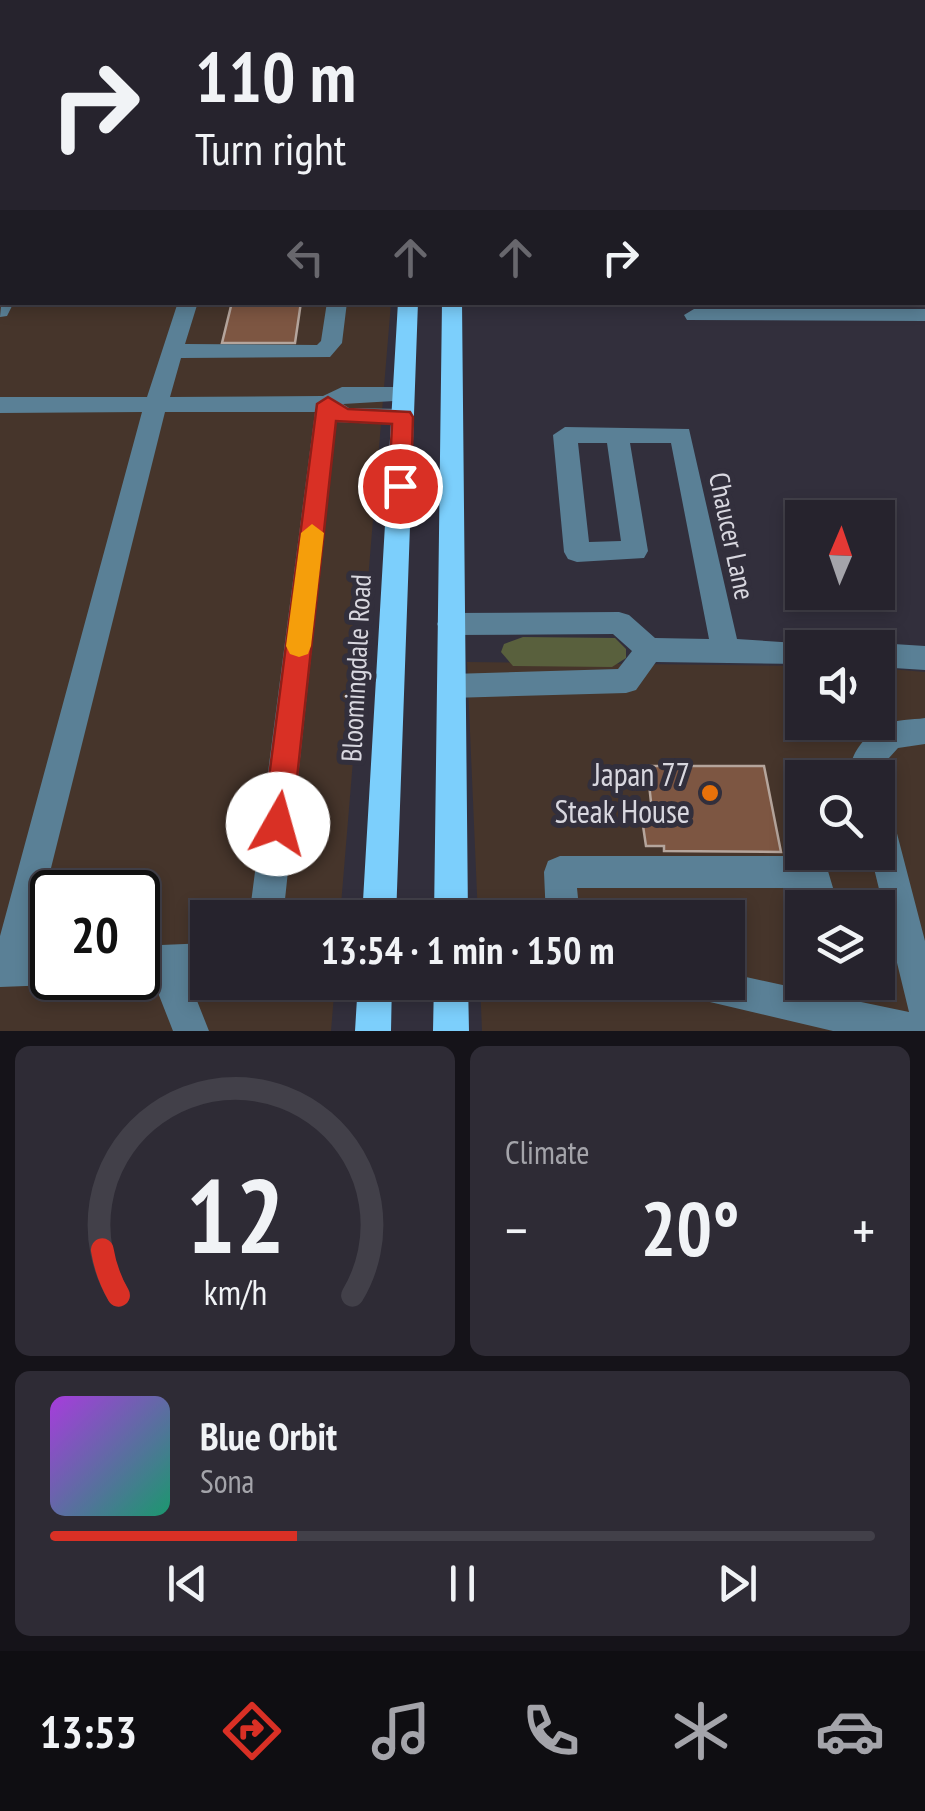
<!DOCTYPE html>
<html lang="en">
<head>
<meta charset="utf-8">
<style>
  body { margin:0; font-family:"PT Sans Narrow",sans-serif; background:#2e2b35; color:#f1f3f6; height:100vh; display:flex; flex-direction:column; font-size:38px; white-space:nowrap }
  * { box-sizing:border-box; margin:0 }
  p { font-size:32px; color:#a4a4aa }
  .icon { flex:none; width:55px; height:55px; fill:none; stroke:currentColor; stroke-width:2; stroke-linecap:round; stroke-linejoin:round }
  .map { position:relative; height:1031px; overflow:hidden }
  .details { display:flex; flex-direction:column; gap:15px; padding:15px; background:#151319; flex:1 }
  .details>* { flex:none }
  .banner { position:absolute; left:0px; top:0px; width:925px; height:305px; box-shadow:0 5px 15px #0003,0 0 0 2px #424049; background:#26232d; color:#f1f3f6; overflow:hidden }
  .needle { width:65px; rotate:2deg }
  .tools { position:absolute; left:785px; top:500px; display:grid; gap:20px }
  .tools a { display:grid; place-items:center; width:110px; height:110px; border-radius:0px; background:#26232d; box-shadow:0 5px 15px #0003,0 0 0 2px #424049; font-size:50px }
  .speed { position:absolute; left:30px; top:870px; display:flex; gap:20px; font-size:50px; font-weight:700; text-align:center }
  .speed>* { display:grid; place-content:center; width:130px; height:130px; border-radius:50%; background:#26232d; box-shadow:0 5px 15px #0003,0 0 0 2px #424049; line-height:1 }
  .speed .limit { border:5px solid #111; border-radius:15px; background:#fff; color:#111 }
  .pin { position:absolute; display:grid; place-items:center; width:85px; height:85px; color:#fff; margin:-42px; border:5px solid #fff; border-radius:50%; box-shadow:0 2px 10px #0007 }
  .me { position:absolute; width:110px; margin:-55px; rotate:7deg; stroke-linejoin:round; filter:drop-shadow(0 0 8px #0008) }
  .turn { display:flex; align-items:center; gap:35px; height:210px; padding:0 30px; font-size:45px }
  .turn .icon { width:130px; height:130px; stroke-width:2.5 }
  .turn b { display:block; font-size:70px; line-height:85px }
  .lanes { display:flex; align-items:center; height:95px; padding:0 30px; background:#0003; justify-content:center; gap:50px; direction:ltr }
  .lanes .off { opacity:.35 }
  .big { font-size:75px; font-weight:700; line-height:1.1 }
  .details .widget { flex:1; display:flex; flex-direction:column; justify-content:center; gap:15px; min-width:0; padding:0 35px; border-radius:15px; background:#2e2b35 }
  .details .dial { align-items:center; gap:0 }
  .dial svg { height:260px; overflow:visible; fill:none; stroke:#424049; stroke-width:7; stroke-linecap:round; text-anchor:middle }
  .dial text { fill:#f1f3f6; stroke:none }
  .song { display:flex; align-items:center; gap:30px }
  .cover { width:120px; height:120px; border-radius:15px; background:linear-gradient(135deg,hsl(280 70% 55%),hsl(160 70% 35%)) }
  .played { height:10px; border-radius:5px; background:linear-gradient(90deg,#d93025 30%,#424049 30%) }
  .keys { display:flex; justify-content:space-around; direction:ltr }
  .heat { display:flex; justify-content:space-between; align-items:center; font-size:55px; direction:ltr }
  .details .tiles { flex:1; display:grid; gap:15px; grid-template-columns:1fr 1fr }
  .widget:last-child { grid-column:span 2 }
  .trip { position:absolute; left:190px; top:900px; width:555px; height:100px; border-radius:0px; background:#26232d; box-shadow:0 5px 15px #0003,0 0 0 2px #424049; font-weight:700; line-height:100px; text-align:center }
  .dock { display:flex; height:160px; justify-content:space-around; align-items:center; background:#0f0e12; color:#a4a4aa }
  .dock .icon { width:70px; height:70px }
  .dock .on { color:#d93025 }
  .dock b { font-size:45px; color:#f1f3f6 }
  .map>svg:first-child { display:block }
  .commercial { fill:#46352b; fill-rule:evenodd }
  .green { fill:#59603d }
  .building { fill:#7d5642; stroke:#b5a59c; stroke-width:2.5 }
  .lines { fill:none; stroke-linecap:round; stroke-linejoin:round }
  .minor { fill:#5a8096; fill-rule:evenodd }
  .major { fill:#7ccffc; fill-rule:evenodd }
  .route { fill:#d93025; stroke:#8d1f18; stroke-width:2.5 }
  .slow { fill:#f59e0b }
  .food-dot { fill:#e8710a; stroke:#322f3c; stroke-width:4 }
  .labels { text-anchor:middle; stroke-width:10; stroke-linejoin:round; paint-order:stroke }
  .street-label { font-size:28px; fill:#d8d7df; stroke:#322f3c }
  .near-poi-label { font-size:32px; fill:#d8d7df; stroke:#322f3c; text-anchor:end }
</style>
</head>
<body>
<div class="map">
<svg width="925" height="1031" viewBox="0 0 925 1031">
  <rect width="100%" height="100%" fill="#322f3c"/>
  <path class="commercial" d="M0 50 2 302 391 303 340 917 208 918V982L335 983 331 1031H0ZM52 892H138V978H52Z
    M467 662 802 666V722H878V668L925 672V1031H482L480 983 728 982V918L478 917ZM802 778H878V852H802ZM802 908H878V982H802Z"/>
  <path class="green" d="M523 637 615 638 626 649V658L612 667 513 666 501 652 504 644Z"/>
  <path class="building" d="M232 302H301L295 343H222Z
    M647 766H764L781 852 664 851V846H646L642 819 653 820Z"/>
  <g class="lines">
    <path class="minor" d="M188 0H202L203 2H189Z
      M363 0H377V2H363Z
      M585 0H599L600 2H586Z
      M823 0H837V2H823Z
      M0 31H2V39H0Z
      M0 108H2V118H0Z
      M922 188H925V203H922Z
      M2 296V302H14L7 316 0 317Z
      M178 302H198L185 344 317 345 321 341 327 302H347L342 343 330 357 181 358 170 397 323 396 342 387H403L411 390 414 395 411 400 343 404 349 408 403 409 414 417 403 425 336 422 283 918H249L315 412H165L30 952 52 951V978H65L52 985 0 987V936L142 412 0 413V397H147Z
      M694 309H925V321L687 320 684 315Z
      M565 427 689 429 737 639 812 644 814 648H802V664L656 662 636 690 626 693 451 698 441 695 437 686 441 677 451 674 618 669 632 651 613 634 451 635 441 632 437 624 441 616 451 613 619 612 629 615 655 638 709 639 671 443H630L648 551 644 558 577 562 568 559 564 552 553 435ZM578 443H607L621 541 589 542Z
      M878 643 925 646V670L878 667V648H868Z
      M925 718V744L898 748 879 769 881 778 878 786V778H851C846 758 865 734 884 725 896 719 912 720 925 718Z
      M878 807 889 811 894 822 925 941V1031H833L676 994 671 982H728V973L824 994 822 982H857L861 1002 909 1012 870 852H878Z
      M560 856H813L825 861 839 908H805L801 888H577L580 918H546L544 872 548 861Z
      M208 943V977L188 978 209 1031H173L153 980 131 978H138V946Z"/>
    <path class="major" d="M398 302H418L396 918H362Z
      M442 302H462L468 918H434Z
      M358 982H392L391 1031H355Z
      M434 982H468L469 1031H433Z"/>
  </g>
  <path class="route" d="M328 397 348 409 410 412 413 417 411 486 400 494 389 486 392 424 336 421 292 824 288 834 278 838 267 834 263 824 317 404Z"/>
  <path class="slow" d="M312 524 324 533 311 646 308 654 299 657 290 654 286 646 301 533Z"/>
  <circle class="food-dot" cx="710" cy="793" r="10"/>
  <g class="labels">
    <g class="street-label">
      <text transform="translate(732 536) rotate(78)" y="10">Chaucer Lane</text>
      <text transform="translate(356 668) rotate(-87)" y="10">Bloomingdale Road</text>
    </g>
    <g class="near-poi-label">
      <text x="690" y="786">Japan 77<tspan x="690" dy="37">Steak House</tspan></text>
    </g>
  </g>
</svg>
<div class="tools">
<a><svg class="needle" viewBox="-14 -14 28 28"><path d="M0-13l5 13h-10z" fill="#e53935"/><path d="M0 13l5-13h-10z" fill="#a4a4aa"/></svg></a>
<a><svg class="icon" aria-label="sound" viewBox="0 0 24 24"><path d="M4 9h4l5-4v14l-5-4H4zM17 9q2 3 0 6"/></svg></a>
<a><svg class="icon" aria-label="search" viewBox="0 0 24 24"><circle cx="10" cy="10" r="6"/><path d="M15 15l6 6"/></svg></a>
<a><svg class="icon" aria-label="layers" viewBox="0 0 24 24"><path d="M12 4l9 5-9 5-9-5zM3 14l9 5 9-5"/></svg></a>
</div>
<div class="speed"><div class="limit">20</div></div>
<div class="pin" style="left:400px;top:486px;background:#d93025"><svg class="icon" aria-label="arrive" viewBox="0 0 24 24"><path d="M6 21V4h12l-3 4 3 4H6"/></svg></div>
<svg class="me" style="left:278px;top:824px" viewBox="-20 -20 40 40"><circle r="19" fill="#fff"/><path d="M0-13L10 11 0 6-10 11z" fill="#d93025"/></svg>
<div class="trip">13:54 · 1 min · 150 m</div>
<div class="banner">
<div class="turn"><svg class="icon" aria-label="right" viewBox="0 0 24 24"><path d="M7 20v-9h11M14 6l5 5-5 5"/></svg><div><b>110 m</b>Turn right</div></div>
<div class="lanes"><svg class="icon off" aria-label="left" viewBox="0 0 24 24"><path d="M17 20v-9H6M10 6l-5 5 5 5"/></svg><svg class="icon off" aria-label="ahead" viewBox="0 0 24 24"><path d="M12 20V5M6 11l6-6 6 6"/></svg><svg class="icon off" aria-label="ahead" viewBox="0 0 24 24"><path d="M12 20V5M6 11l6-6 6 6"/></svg><svg class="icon" aria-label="right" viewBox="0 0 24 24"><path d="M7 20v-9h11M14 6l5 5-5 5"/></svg></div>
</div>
</div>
<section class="details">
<div class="tiles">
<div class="widget dial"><svg viewBox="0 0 100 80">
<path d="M14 69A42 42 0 1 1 86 69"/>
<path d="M14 69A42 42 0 0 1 9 55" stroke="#d93025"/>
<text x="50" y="56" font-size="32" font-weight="700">12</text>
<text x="50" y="72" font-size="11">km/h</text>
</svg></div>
<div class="widget"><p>Climate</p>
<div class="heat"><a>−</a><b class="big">20°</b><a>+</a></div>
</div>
<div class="widget">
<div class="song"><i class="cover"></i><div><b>Blue Orbit</b><p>Sona</p></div></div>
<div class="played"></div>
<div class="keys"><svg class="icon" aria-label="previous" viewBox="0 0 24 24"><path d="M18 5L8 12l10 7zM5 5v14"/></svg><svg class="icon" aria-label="pause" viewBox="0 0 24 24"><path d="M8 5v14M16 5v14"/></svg><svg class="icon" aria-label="next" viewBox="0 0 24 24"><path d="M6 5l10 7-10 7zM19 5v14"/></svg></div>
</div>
</div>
</section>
<nav class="dock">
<b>13:53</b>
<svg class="icon on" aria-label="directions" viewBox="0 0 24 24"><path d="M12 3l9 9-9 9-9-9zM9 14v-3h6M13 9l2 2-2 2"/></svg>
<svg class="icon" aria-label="music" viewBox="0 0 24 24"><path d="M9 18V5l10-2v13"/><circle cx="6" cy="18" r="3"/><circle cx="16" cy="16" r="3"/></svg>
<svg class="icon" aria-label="phone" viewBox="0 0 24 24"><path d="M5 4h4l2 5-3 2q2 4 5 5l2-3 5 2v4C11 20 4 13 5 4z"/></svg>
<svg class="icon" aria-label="climate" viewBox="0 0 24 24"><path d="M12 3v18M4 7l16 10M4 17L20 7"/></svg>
<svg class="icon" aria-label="car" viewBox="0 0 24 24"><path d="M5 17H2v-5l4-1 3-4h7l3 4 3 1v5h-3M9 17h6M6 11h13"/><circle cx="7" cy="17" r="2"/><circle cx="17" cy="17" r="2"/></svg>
</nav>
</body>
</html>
